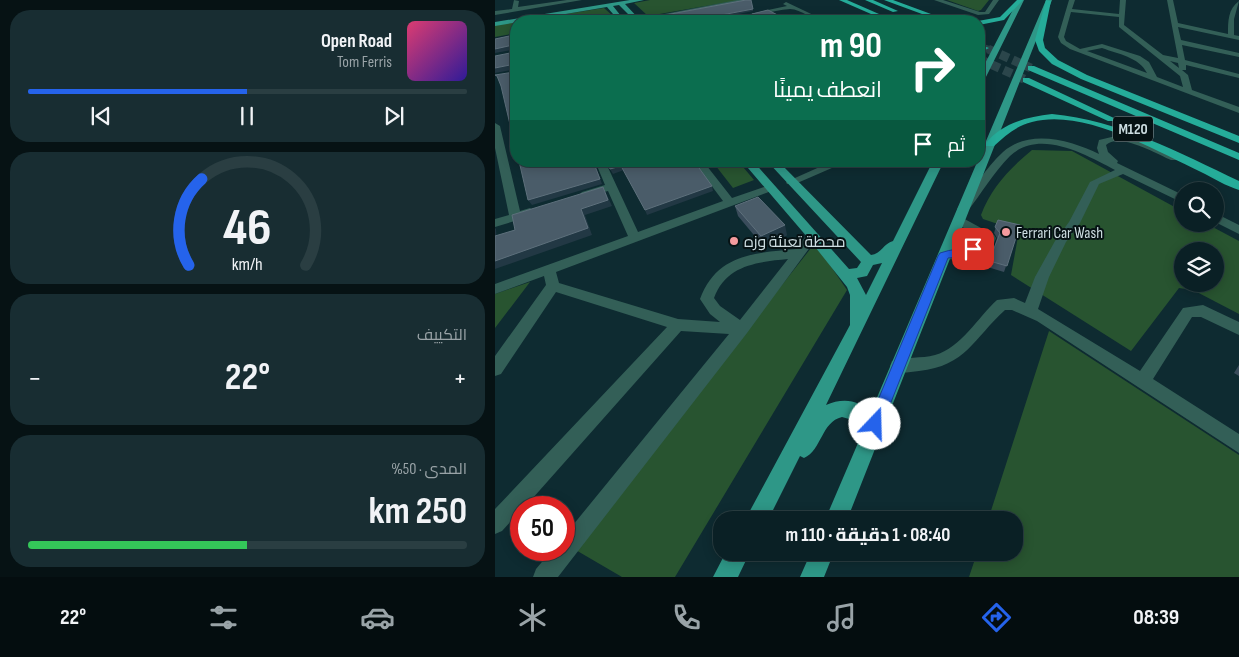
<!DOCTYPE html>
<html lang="ar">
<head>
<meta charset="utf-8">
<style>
  body { margin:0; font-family:"Sofia Sans Condensed",Cairo,sans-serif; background:#182d32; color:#f1f3f6; direction:rtl; height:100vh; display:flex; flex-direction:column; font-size:19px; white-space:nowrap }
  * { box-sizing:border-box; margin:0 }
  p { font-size:16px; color:#99a3a7 }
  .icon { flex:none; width:28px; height:28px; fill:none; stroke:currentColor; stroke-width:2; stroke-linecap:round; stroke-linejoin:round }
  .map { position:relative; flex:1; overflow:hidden; direction:ltr }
  .details { display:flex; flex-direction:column; gap:10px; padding:10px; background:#061214; width:495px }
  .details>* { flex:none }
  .banner { position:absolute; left:15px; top:15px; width:475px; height:152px; border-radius:20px; box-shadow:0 2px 12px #0003,0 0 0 1px #2a3e42; direction:rtl; background:#0b6e4f; color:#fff; overflow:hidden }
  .buttons { position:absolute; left:679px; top:182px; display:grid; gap:10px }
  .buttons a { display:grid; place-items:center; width:50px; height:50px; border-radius:50%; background:#0a2025; box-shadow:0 2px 12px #0003,0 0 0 1px #2a3e42; font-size:25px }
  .speed { position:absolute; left:15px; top:496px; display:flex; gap:10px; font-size:25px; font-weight:700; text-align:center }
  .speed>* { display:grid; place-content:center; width:65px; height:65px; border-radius:50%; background:#0a2025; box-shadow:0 2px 12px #0003,0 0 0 1px #2a3e42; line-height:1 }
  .speed .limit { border:8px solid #d22; background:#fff; color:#111 }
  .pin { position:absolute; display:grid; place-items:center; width:42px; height:42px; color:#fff; margin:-21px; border-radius:10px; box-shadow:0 2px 8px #0006 }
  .me { position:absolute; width:55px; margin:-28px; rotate:21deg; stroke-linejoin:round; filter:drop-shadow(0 0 4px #0008) }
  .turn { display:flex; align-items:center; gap:18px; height:105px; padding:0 20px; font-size:22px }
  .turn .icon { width:65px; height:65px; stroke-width:2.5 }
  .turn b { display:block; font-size:35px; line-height:42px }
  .then { display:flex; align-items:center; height:48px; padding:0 20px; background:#0003; gap:10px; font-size:19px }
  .big { font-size:38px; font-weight:700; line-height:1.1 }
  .details .card { flex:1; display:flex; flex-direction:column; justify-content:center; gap:8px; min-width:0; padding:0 18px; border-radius:20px; background:#182d32 }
  .details .dial { align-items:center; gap:0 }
  .dial svg { height:130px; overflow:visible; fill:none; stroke:#2a3e42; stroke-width:7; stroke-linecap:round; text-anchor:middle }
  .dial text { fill:#f1f3f6; stroke:none }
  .song { display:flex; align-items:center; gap:15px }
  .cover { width:60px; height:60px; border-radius:8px; background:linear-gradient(135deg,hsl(340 70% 55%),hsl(250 70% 35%)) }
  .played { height:5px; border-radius:2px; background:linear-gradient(90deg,#2563eb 50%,#2a3e42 50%) }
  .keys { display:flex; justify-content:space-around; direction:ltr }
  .heat { display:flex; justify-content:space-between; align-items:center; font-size:28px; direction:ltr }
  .charge { height:8px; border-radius:4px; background:linear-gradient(90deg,#34c759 50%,#2a3e42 0) }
  .trip { position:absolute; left:218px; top:511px; width:310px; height:50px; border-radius:20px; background:#0a2025; box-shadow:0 2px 12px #0003,0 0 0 1px #2a3e42; font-weight:700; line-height:50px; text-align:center; direction:rtl }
  .tabs { display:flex; height:80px; justify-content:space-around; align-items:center; background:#040d0f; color:#99a3a7 }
  .tabs .icon { width:35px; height:35px }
  .tabs .active { color:#2563eb }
  .tabs b { font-size:22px; color:#f1f3f6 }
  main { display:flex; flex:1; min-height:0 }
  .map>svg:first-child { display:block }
  .green { fill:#285430; fill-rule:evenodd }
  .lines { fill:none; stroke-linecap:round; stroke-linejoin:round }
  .highway-tunnel-far1 { stroke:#2b464b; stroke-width:7; stroke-dasharray:7 3; stroke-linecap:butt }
  .highway-tunnel { stroke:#2b464b; stroke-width:9; stroke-dasharray:9 4.5; stroke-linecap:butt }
  .minor { fill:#335f57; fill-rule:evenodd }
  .major { fill:#2e9787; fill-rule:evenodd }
  .highway { fill:#25ac99; fill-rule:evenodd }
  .wall { fill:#3a4c5b }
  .shaded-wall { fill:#223844 }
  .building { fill:#4a5c69; stroke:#5e707c }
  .route { fill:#2563eb; stroke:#184099 }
  .poi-dot { fill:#f59b9e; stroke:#061214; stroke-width:2 }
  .labels { text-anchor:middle; stroke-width:4; stroke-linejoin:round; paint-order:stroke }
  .shield { fill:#061214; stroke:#91a0a4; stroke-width:1 }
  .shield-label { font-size:15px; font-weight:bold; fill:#cddde1 }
  .poi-label { font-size:16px; fill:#cddde1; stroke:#061214; text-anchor:start }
</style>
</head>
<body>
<main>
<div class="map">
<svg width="744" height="577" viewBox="0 0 744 577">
  <rect width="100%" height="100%" fill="#0e2b31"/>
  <path class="green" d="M155 0H245L153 16 139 3Z
    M452 0H494L486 10 483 11Z
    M109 8 118 16 89 21H25Z
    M21 22V33L0 37V25Z
    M537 150 577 151 687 211 688 224H712L744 241V314L698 290 684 288 636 351 516 275 524 231 488 219 486 215C496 188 515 168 537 150ZM688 251H720V284H688Z
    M217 161H243L259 180 238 188Z
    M320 243 352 290 180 577H127L79 549Z
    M35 282 0 328V294Z
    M554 331 744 455V577H474L482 553 519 552V520H493Z"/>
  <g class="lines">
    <path class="highway-tunnel-far1" d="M490 48 496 50"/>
    <path class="highway-tunnel" d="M493 49 536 68
      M484 59 531 80"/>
    <path class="minor" d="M19 0 24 1 23 7 72 0H87L0 15V11L17 9Z
      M242 0H254L144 21 138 20Z
      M439 0H448L485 12H490L498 0H504L494 14 483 15Z
      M574 0H580L577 9 624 14 625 0H631L629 25 668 55 683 58 672 0H678L683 23 733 34C733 21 733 9 744 1L739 19V35L744 36V40L683 27 686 40 744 53V57L687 45 690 60 744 74V78L691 65V70H687L693 75 697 90 744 107V113L575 49 566 43 563 37ZM576 12 624 17V27L685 76 688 87 662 77 654 62 645 56 607 44 585 49 571 41 569 37ZM607 48C623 54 644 57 652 73L592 51ZM675 61 683 63 684 68Z
      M291 2 331 21C318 22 307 9 295 9 270 11 247 23 222 21L292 6 288 4Z
      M0 123 5 126 25 211 35 208 41 212 39 215 0 227V219L14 215 0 148Z
      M625 135 648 140 684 156V160H676C662 154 624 132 611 145L613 152 623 161 622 163 688 195V203L628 174 604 184 585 223 571 242 554 277 543 309 645 371 688 308 708 305 744 322V335L706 317H697L658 379 744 434V453L542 321 517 310H510C479 338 471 366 424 371 415 372 406 374 397 371L395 366 397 361C411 356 426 359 440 355 466 348 483 317 502 300L519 298 530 303 540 277 560 241 574 222 595 182 620 170C591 155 545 128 515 156 499 172 486 194 472 212H464L462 209 464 206C479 189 491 167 508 152 535 128 577 141 604 154L602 148 604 140Z
      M100 161H110L143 232 228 201 198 161H208L237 198 275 185 280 188 279 190 61 272 64 283 183 319 225 322 215 314 205 299C222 254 259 253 301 249L314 232 318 231 324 235 252 333 63 577H38L41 569 57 550H69V536L234 334 186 331 29 508H26V510L7 531 0 534V509L172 327 61 292 6 374 0 376V356L51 285 49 276 0 294V284L133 236 113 191 91 197 85 194 87 192 110 185ZM293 259 245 320 225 306 219 298C231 265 262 262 293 259Z
      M338 161H353L300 184H292L291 182Z
      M720 213 744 225V234L720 222Z
      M464 216 499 235 501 238 494 256 480 260 444 259 443 256 444 253 459 250H484L489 239 460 223 458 220 460 217Z"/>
    <path class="major" d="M135 0H149L130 4 146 21H140L124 5 118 6 130 21H124L112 7 0 26V22Z
      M523 0H529L488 83 484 86V75Z
      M551 0H557L352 520H330L363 443 359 424 354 419 347 417C326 422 327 450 309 458L305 456 273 520H250L355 325V295L352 287 313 238 247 161H258L354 269 362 268 366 262 272 161H283L376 255C386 254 389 243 398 241L438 161H449L331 405C347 398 365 399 375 414ZM387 263 371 295 362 278 372 276 378 265Z
      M231 552H255L243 577H218Z
      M316 552H339L329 577H305Z"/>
    <path class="highway" d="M344 0H352L400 21H392Z
      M370 0H378L403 11 398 12Z
      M389 0H398L455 21H446Z
      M522 0H528L509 20 484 25 483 21 505 17Z
      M551 0 556 1 548 40 550 48 563 60 592 75 744 136V143L586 79 557 64 544 51 540 40Z
      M484 44 494 48 490 50 484 48Z
      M533 66H539L744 153V160L533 70Z
      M528 78H534L621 119 619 121H613L528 82Z
      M557 114C623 120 685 153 744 181V190C731 186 718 178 706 172 660 150 588 108 537 122 521 126 510 136 499 146H491L490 144C507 123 531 117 557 114Z"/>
  </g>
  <path class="wall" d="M257 14 294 21H263L258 19Z
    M240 206 292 235 268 246 243 216Z
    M503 220 525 225 509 272 489 266 494 253 498 251 502 238 499 233Z
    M487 237 483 248 476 247 477 244Z
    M744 365V376L739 373Z"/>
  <path class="shaded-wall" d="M258 9V11L209 21H195Z
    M18 45 21 49 0 53V49Z
    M20 64 21 69 0 73V68Z
    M98 161H99L107 184 37 205 33 200Z
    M126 166 129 170 118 174 115 169Z
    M217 186 218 191 152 215 150 210Z
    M108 187 117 206 90 215 97 235 0 269V261L86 209Z
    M290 225 292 235 268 246 266 236Z
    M0 228 1 229 2 244 0 242Z"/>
  <path class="building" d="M251 0H256L258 9 195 21H171L165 16Z
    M273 10 294 21H270L257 14Z
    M21 32V150L6 86 2 76 0 75 19 72 20 64 0 68V56L20 52 21 47 18 45 0 49V39L19 35Z
    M24 161H98L105 179 33 200Z
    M112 161H199L217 186 150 210 126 166 115 169Z
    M108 187 113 200 86 209 93 228 0 261V236L20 230 17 215Z
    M263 197 290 225 266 236 240 206Z
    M503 220 525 225 512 266 491 260 494 253 498 251 505 233 500 227Z
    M481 233 487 237 484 245 477 244Z"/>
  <path class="route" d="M478 246 483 249 474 256 453 258 385 430 380 432 375 430 373 424 443 256 445 253C456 249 467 249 478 246Z"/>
  <g class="poi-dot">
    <circle cx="511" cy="232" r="5"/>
    <circle cx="239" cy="241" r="5"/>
  </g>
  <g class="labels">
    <rect class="shield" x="618" y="116.5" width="40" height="25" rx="4"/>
    <g class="shield-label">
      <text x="638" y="134">M120</text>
    </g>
    <g class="poi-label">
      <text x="521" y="238">Ferrari Car Wash</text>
      <text x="249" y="247">محطة تعبئة وزه</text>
    </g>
  </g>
</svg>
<div class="buttons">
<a><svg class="icon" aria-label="search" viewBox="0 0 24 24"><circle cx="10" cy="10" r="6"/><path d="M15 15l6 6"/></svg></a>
<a><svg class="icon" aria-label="layers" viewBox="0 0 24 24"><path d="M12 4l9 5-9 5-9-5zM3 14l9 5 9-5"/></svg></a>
</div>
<div class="speed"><div class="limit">50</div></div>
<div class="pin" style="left:478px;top:249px;background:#d93025"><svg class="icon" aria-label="arrive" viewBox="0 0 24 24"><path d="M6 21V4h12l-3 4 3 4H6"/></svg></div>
<svg class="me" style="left:380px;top:424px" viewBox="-20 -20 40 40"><circle r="19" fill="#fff"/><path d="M0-13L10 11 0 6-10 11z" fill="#2563eb"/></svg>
<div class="trip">08:40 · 1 دقيقة · 110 m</div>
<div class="banner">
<div class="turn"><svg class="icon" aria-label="right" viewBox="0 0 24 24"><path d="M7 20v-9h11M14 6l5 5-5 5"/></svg><div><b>90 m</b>انعطف يمينًا</div></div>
<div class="then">ثم<svg class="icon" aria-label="arrive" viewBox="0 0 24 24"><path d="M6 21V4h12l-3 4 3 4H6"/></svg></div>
</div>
</div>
<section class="details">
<div class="card">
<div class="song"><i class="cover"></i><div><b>Open Road</b><p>Tom Ferris</p></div></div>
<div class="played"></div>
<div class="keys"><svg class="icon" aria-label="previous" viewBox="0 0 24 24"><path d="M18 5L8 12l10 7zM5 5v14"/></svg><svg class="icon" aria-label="pause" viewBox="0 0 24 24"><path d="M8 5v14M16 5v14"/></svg><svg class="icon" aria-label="next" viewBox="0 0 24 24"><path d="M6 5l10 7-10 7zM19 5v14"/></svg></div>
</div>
<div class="card dial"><svg viewBox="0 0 100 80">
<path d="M14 69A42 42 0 1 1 86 69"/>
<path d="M14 69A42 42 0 0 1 22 16" stroke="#2563eb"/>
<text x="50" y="56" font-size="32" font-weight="700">46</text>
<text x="50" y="72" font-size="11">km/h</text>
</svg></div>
<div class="card"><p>التكييف</p>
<div class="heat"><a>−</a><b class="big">22°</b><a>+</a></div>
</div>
<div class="card"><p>المدى · 50%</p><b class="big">250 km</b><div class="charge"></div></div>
</section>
</main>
<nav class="tabs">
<b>08:39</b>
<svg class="icon active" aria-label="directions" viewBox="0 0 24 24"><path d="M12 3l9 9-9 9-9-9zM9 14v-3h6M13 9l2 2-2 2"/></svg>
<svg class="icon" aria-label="music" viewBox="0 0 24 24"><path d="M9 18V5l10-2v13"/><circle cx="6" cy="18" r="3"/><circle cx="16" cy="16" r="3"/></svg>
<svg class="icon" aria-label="phone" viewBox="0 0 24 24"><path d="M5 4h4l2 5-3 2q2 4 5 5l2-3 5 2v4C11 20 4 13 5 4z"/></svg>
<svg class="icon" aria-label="climate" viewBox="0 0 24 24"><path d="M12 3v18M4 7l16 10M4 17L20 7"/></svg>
<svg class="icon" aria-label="car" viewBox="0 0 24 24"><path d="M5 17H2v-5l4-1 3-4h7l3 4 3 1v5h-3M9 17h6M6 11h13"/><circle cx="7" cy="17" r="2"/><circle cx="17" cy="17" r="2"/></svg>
<svg class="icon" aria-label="filters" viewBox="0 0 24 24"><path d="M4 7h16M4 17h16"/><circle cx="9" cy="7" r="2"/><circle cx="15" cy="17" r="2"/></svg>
<b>22°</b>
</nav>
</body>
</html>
